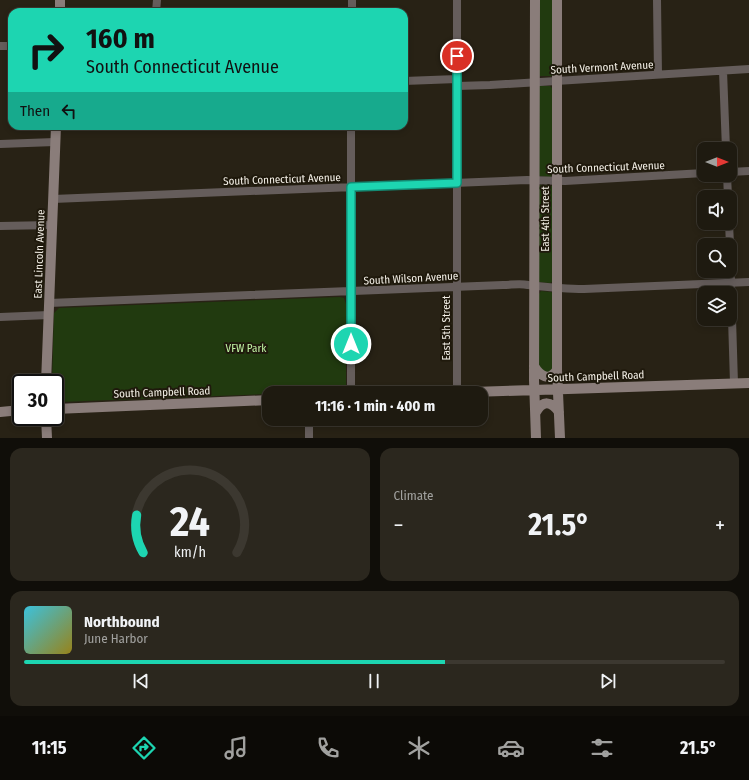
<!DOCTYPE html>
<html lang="en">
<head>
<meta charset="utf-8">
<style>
  body { margin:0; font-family:"Fira Sans Condensed",sans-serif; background:#2b271e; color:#f1f3f6; height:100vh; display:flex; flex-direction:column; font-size:15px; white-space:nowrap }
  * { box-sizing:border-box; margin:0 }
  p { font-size:13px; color:#a1a19f }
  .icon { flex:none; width:22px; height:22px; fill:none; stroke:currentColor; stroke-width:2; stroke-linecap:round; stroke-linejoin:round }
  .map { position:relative; height:438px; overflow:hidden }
  .drawer { display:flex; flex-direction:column; gap:10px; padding:10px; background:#100e09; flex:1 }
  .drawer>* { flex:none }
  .guide { position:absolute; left:8px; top:8px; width:400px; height:122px; border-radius:12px; box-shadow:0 2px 6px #0003,0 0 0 1px #3c3830; background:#1dd5b1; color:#111; overflow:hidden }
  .needle { width:26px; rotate:90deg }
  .fabs { position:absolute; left:697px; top:142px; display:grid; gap:8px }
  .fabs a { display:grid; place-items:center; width:40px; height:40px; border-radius:8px; background:#1e1a10; box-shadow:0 2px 6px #0003,0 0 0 1px #3c3830; font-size:20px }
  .speed { position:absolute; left:12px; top:374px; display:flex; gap:8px; font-size:20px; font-weight:700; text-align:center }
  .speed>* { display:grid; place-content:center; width:52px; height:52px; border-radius:50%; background:#1e1a10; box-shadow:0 2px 6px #0003,0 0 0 1px #3c3830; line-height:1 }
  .speed .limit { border:2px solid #111; border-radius:6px; background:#fff; color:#111 }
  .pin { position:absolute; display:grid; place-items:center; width:34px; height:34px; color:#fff; margin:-17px; border:2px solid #fff; border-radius:50%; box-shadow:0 1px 4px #0007 }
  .me { position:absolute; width:44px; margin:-22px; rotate:0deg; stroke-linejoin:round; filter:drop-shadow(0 0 3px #0008) }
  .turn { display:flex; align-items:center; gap:14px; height:84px; padding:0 12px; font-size:18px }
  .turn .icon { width:52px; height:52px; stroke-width:2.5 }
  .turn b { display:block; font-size:28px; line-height:34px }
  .then { display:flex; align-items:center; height:38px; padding:0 12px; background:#0003; gap:8px; font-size:15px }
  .big { font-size:30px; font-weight:700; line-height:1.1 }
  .drawer .card { flex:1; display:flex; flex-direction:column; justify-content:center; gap:6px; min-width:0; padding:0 14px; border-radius:12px; background:#2b271e }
  .drawer .dial { align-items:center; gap:0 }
  .dial svg { height:104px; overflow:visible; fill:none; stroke:#3c3830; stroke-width:7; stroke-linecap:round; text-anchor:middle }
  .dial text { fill:#f1f3f6; stroke:none }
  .song { display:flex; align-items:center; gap:12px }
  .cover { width:48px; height:48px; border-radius:6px; background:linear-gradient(135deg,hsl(190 70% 55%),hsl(50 70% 35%)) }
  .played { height:4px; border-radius:2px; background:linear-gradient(90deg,#1dd5b1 60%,#3c3830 60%) }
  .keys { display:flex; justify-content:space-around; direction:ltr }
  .heat { display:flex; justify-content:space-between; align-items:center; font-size:22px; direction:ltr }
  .drawer .tiles { flex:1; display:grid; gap:10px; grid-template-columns:1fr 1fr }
  .card:last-child { grid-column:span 2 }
  .trip { position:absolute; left:262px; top:386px; width:226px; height:40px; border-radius:12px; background:#1e1a10; box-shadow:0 2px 6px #0003,0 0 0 1px #3c3830; font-weight:700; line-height:40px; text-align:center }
  .dock { display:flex; height:64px; justify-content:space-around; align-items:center; background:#0c0a06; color:#a1a19f }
  .dock .icon { width:28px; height:28px }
  .dock .active { color:#1dd5b1 }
  .dock b { font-size:18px; color:#f1f3f6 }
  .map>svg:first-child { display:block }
  .green { fill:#213a0f }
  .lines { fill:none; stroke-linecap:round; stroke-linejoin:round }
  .street { stroke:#655d5b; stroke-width:8 }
  .secondary { stroke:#8a7d7a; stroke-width:10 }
  .route-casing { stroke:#138a73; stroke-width:10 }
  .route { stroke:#1dd5b1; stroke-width:7 }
  .labels { text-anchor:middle; stroke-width:4; stroke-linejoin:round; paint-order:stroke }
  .street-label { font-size:11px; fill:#f3efe6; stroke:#1f190c }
  .park-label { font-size:11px; fill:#c1f3a4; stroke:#1f190c }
</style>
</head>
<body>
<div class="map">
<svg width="749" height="438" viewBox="0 0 749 438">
  <rect width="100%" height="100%" fill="#282215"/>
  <path class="green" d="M538 0H553V76H539Z
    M540 86H550L553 89V174L550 177 539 176V87Z
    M541 185 552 186 554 281 550 283 539 282 538 280 539 186Z
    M541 291 551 292 553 293 554 368 550 373 539 369V294Z
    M340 297 344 298 346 304V387L344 391 60 402 55 400V383H52L54 313 59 308Z"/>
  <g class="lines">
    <path class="street" d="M352 0V12
      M457 0V392
      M657 0 658 74
      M156 12 157 0
      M0 46H12
      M723 71 726 149
      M404 81 457 79
      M457 86 490 85 749 69
      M0 144 55 142
      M730 172 749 171
      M727 175 728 197
      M53 199 527 180 565 181 704 173
      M729 223 730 245
      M0 226 52 225
      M730 253 734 383
      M49 303 503 285C511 285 520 283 528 285 546 287 565 289 584 289L749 282
      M0 317 49 315
      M351 393V126
      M309 419V438"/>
    <path class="secondary" d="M535 0 534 380 536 438
      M557 0V370L560 438
      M60 12V0
      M534 366C540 376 549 382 557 370
      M46 383 56 126
      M443 393 749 383
      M55 409 269 400
      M0 412 21 410
      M536 412C543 400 551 401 559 412
      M46 417 47 438"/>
  </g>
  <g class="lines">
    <defs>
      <path id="route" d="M351 344V187L457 183V56"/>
    </defs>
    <use href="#route" class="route-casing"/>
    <use href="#route" class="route"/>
  </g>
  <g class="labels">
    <g class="street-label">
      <text transform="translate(602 67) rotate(-3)" y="4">South Vermont Avenue</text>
      <text transform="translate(606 167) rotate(-2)" y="4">South Connecticut Avenue</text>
      <text transform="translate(282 179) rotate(-2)" y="4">South Connecticut Avenue</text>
      <text transform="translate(545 219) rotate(-90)" y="4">East 4th Street</text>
      <text transform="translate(39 254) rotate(-88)" y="4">East Lincoln Avenue</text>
      <text transform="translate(411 278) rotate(-3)" y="4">South Wilson Avenue</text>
      <text transform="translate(446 328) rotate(-90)" y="4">East 5th Street</text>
      <text transform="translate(596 376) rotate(-2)" y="4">South Campbell Road</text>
      <text transform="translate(162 392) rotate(-2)" y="4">South Campbell Road</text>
    </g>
    <g class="park-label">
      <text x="246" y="352">VFW Park</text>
    </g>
  </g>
</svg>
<div class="fabs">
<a><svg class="needle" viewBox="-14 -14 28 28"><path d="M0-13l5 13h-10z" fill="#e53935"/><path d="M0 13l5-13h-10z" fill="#a1a19f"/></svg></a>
<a><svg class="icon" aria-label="sound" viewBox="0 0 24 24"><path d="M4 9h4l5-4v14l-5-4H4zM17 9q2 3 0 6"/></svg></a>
<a><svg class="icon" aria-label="search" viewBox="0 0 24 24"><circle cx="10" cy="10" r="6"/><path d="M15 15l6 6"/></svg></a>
<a><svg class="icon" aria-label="layers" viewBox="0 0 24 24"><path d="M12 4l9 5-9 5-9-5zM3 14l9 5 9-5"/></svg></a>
</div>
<div class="speed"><div class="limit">30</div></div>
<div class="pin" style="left:457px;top:56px;background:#d93025"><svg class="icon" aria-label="arrive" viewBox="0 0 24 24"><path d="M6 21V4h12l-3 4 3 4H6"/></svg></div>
<svg class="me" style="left:351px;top:344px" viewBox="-20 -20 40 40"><circle r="17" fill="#1dd5b1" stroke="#fff" stroke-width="3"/><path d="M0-11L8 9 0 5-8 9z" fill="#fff"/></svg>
<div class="trip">11:16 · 1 min · 400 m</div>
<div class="guide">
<div class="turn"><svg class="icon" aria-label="right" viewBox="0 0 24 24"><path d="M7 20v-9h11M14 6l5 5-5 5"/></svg><div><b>160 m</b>South Connecticut Avenue</div></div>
<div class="then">Then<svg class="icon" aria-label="left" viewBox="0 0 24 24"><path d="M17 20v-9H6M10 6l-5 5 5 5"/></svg></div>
</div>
</div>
<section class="drawer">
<div class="tiles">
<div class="card dial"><svg viewBox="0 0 100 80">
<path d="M14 69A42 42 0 1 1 86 69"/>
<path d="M14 69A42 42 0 0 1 9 40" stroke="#1dd5b1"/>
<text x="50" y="56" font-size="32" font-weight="700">24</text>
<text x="50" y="72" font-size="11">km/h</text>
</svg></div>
<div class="card"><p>Climate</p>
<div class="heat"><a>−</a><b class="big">21.5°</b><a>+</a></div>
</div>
<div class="card">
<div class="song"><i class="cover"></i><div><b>Northbound</b><p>June Harbor</p></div></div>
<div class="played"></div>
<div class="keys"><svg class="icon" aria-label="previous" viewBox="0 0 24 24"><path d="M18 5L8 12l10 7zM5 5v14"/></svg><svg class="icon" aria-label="pause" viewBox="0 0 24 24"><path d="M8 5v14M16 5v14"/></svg><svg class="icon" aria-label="next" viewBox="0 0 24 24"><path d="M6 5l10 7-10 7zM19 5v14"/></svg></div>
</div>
</div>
</section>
<nav class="dock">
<b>11:15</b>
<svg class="icon active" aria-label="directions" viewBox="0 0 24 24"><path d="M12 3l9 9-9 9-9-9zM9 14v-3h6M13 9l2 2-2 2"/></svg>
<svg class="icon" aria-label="music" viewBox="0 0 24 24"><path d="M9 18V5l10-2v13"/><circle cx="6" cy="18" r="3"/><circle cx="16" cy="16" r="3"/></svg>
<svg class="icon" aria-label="phone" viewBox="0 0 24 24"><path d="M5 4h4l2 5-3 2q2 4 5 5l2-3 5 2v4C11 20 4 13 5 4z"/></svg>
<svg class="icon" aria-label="climate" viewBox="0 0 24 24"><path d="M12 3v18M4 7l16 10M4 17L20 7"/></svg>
<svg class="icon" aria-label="car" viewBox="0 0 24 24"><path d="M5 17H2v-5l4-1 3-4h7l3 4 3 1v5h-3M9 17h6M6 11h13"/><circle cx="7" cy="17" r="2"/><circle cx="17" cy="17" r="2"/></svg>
<svg class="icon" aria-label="filters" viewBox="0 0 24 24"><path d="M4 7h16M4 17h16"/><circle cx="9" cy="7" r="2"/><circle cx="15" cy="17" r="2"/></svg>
<b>21.5°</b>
</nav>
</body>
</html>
